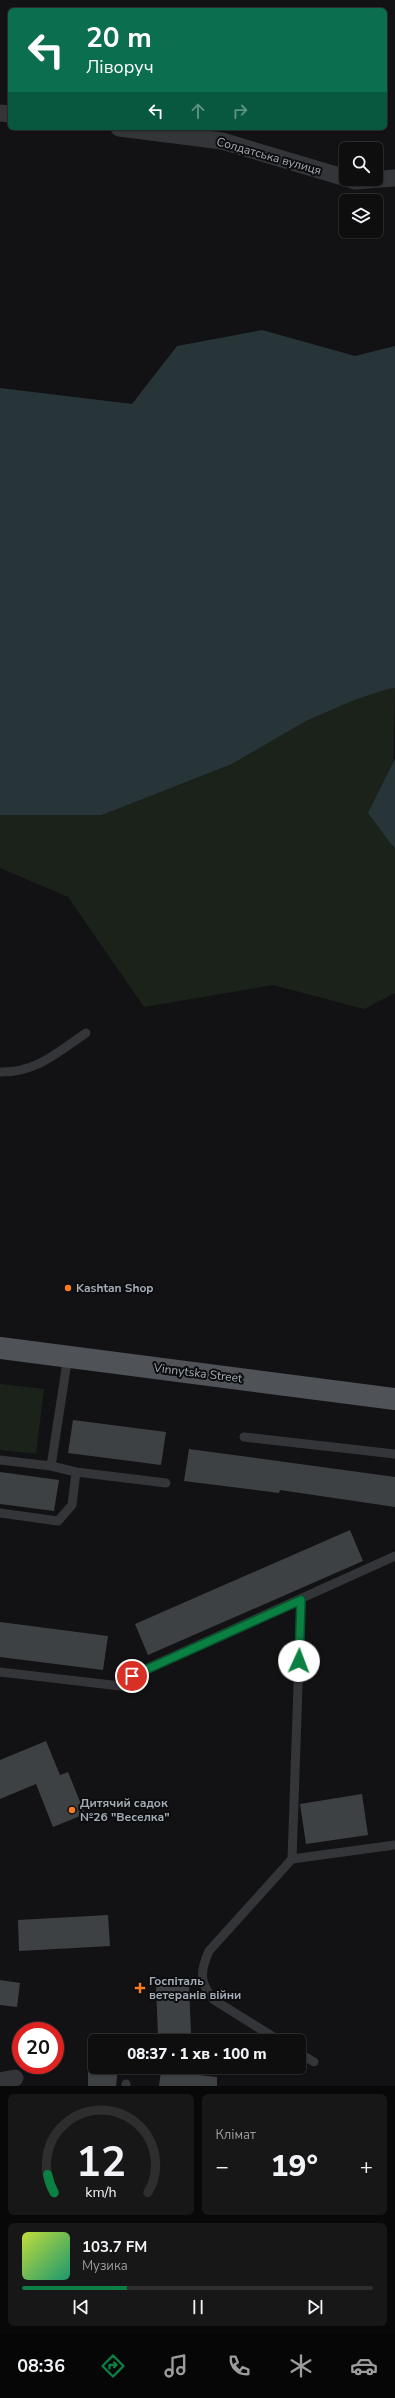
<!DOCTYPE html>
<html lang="uk">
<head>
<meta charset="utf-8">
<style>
  body { margin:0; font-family:"Nunito Sans",sans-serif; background:#171718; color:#f1f3f6; height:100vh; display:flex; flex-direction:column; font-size:15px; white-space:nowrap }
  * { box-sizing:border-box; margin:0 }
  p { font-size:13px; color:#9b9c9e }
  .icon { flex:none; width:22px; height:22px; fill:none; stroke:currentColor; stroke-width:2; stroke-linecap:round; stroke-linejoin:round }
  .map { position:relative; height:2086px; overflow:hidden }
  .side { display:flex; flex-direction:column; gap:8px; padding:8px; background:#080808; flex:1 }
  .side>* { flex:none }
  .top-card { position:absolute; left:8px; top:8px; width:379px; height:122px; border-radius:6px; box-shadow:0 1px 3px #0004,0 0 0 1px #2e2e2f; background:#0b6e4f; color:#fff; overflow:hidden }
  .fabs { position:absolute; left:339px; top:142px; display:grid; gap:8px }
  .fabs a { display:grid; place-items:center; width:44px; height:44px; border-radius:6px; background:#0e0e0f; box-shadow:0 1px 3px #0004,0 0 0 1px #2e2e2f; font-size:20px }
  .speed { position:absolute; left:12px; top:2022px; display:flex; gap:8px; font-size:20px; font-weight:700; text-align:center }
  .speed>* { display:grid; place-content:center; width:52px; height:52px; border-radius:50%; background:#0e0e0f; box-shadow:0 1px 3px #0004,0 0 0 1px #2e2e2f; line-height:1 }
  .speed .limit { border:6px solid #d22; background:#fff; color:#111 }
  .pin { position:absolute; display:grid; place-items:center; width:34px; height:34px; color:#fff; margin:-17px; border:2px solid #fff; border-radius:50%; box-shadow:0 1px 4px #0007 }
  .me { position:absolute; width:44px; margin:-22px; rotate:2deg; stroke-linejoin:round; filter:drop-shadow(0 0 3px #0008) }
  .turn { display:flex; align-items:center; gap:14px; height:84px; padding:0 12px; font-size:18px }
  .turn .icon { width:52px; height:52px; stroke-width:2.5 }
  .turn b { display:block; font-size:28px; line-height:34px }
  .lanes { display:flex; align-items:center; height:38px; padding:0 12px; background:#0003; justify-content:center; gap:20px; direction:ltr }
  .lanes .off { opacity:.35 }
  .big { font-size:30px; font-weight:800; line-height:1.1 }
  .side .card { flex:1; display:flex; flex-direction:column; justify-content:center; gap:6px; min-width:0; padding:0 14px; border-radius:6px; background:#171718 }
  .side .dial { align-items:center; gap:0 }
  .dial svg { height:104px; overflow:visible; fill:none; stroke:#2e2e2f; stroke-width:7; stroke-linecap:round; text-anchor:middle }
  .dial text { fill:#f1f3f6; stroke:none }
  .song { display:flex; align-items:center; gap:12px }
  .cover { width:48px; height:48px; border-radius:6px; background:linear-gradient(135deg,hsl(70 70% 55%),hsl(160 70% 35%)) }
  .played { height:4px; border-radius:2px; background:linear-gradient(90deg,#0b8043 30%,#2e2e2f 30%) }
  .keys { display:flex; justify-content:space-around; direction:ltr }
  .heat { display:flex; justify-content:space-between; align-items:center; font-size:22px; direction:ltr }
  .side .tiles { flex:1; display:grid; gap:8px; grid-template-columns:1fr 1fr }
  .card:last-child { grid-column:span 2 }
  .trip { position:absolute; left:88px; top:2034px; width:218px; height:40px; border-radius:6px; background:#0e0e0f; box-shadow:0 1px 3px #0004,0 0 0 1px #2e2e2f; font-weight:800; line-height:40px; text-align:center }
  .tab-bar { display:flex; height:64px; justify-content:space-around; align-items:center; background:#060606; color:#9b9c9e }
  .tab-bar .icon { width:28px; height:28px }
  .tab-bar .active { color:#0b8043 }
  .tab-bar b { font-size:18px; color:#f1f3f6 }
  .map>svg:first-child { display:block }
  .green { fill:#1b221a }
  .water { fill:#283538 }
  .building { fill:#3e4144 }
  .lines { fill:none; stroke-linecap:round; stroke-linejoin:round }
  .service { stroke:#333539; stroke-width:9 }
  .minor { stroke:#333539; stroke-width:17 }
  .primary { stroke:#4f5358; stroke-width:22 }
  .route-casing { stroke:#07532c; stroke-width:10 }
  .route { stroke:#0b8043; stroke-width:7 }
  .poi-dot { fill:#f87b26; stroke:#0d0d0f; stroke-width:1.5 }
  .labels { text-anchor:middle; stroke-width:4; stroke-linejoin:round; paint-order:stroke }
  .street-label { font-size:12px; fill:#a3adb5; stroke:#0d0d0f }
  .poi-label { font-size:12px; font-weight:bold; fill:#a3adb5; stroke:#0d0d0f; text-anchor:start }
</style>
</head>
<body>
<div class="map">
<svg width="395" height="2086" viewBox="0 0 395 2086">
  <rect width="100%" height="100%" fill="#121214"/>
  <path class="green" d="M395 688 392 847 395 849V993L364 1009 273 985 144 1007 68 897 0 868V815H102L232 764 306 721 357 699 388 689Z
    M0 1384 44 1389 36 1454 0 1450Z"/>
  <path class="water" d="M262 330 355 356 395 346V688L388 689 357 699 306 721 232 764 102 815H0V388L132 404 177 346Z
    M395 759V849L368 813Z"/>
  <path class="building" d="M73 1420 166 1432 161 1465 68 1453Z
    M189 1449 395 1477V1507L280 1490 279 1493 184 1481Z
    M0 1472 59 1480 54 1511 0 1504Z
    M350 1530 363 1561 148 1655 135 1624Z
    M0 1622 108 1636 103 1670 0 1657Z
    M46 1741 60 1775 68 1772 85 1814 53 1827 36 1784 0 1799V1760Z
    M362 1794 368 1835 306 1844 300 1804Z
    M108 1915 110 1946 19 1951 18 1920Z
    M0 1980 20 1983 17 2007 0 2005Z
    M189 1984 191 2035 158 2036 156 1986Z
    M88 2067H118L116 2086H88Z
    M161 2071 217 2077V2086H159Z"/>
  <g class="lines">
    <path class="service" d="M0 1072C36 1073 58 1052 86 1033
      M68 1356 51 1466 76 1472 166 1483
      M244 1437 395 1454
      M0 1460 51 1466
      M0 1513 58 1521 72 1505 76 1472
      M0 1672 129 1687 132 1675 395 1556
      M292 1859 301 1600
      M280 2041 214 2000C199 1983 200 1971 209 1951L292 1859 395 1845
      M299 2053 314 2062
      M126 2086V2084"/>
    <path class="minor" d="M0 113 10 114
      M119 128 222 141 346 178
      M350 179 355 181 395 178
      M0 2081 15 2078"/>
    <path class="primary" d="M0 1348 395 1399"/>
  </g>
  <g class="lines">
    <defs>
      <path id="route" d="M132 1676 301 1600 299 1661"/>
    </defs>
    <use href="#route" class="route-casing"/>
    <use href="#route" class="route"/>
  </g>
  <g class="poi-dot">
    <circle cx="68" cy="1288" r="4"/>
    <circle cx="72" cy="1810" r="4"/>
    <path d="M138 1982h4v4h4v4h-4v4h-4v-4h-4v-4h4z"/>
  </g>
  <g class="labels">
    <g class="street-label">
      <text transform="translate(269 156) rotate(16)" y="4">Солдатська вулиця</text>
      <text transform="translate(198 1373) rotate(7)" y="4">Vinnytska Street</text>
    </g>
    <g class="poi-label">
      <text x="76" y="1292">Kashtan Shop</text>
      <text x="80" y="1807">Дитячий садок<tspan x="80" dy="14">№26 "Веселка"</tspan></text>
      <text x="149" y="1985">Госпіталь<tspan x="149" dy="14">ветеранів війни</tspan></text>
    </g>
  </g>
</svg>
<div class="fabs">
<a><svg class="icon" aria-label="search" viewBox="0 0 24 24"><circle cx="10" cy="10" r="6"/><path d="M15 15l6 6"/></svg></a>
<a><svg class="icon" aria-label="layers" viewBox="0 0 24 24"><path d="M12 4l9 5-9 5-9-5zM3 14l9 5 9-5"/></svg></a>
</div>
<div class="speed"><div class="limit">20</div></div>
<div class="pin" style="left:132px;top:1676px;background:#d93025"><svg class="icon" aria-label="arrive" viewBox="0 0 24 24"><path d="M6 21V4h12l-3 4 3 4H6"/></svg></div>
<svg class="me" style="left:299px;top:1661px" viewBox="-20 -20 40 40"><circle r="19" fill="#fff"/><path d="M0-13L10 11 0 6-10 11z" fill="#0b8043"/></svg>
<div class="trip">08:37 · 1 хв · 100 m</div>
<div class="top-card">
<div class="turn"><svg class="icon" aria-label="left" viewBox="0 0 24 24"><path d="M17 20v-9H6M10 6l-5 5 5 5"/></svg><div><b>20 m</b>Ліворуч</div></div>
<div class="lanes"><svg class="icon" aria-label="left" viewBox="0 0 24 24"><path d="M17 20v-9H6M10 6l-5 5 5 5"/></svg><svg class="icon off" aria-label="ahead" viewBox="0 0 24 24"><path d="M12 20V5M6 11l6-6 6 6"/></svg><svg class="icon off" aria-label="right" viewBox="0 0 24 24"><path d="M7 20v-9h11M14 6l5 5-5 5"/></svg></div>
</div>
</div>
<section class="side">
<div class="tiles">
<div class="card dial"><svg viewBox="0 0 100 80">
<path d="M14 69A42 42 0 1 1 86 69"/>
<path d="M14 69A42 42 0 0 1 9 55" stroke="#0b8043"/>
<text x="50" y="56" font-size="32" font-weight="700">12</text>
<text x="50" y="72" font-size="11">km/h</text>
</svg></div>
<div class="card"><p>Клімат</p>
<div class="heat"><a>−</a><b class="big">19°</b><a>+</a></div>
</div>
<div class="card">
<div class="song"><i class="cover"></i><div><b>103.7 FM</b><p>Музика</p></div></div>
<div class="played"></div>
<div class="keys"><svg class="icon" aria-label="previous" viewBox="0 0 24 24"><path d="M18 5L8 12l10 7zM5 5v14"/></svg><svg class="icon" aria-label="pause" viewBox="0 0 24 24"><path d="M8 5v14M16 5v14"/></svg><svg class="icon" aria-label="next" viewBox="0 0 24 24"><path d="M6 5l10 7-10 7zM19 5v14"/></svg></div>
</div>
</div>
</section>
<nav class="tab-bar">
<b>08:36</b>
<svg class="icon active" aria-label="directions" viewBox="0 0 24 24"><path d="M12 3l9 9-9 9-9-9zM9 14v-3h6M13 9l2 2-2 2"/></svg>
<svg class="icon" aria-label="music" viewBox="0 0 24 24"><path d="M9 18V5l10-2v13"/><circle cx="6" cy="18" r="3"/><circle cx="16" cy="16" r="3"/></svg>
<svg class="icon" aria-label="phone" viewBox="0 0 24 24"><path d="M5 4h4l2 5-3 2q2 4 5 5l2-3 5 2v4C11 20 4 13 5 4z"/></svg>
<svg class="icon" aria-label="climate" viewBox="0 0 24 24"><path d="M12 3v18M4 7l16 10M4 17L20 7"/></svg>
<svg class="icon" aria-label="car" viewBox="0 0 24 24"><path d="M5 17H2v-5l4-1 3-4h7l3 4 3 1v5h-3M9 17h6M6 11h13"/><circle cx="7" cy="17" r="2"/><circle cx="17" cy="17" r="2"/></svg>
</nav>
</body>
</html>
